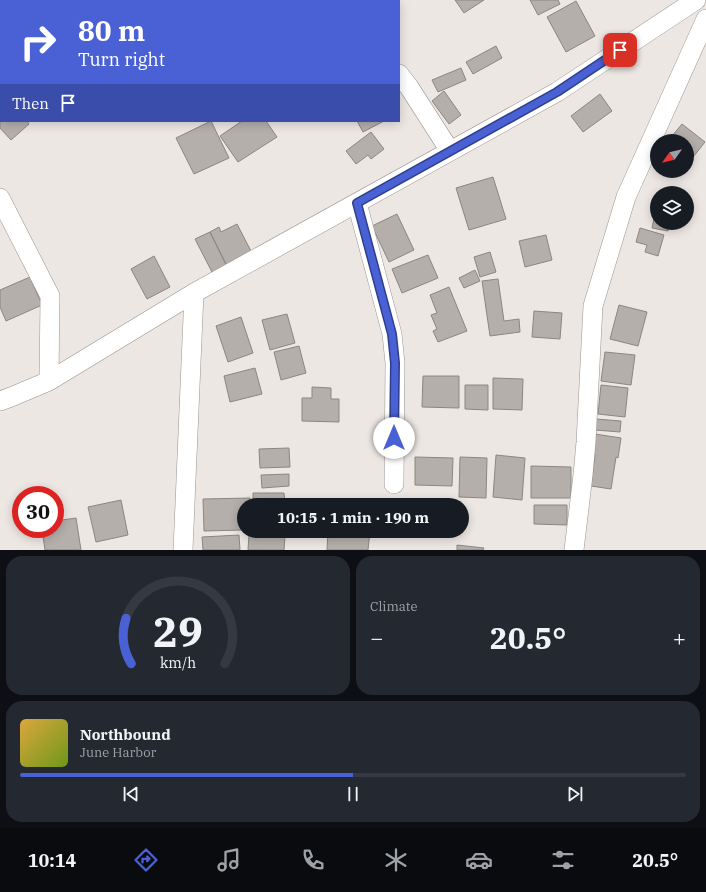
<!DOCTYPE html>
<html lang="en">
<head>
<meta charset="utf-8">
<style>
  body { margin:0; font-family:"IBM Plex Serif",serif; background:#242831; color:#f1f3f6; height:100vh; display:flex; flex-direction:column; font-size:15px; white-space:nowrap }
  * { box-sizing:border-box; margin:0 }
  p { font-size:13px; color:#9ea1a6 }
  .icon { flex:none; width:22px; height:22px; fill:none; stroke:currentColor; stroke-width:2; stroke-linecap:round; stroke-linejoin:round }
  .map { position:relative; height:550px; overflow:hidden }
  .side { display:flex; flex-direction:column; gap:6px; padding:6px; background:#0d0f14; flex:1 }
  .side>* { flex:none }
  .banner { position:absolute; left:0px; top:0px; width:400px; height:122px; box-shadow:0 2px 10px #0003; background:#4961d5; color:#fff; overflow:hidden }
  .needle { width:26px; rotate:236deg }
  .buttons { position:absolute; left:650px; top:134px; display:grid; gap:8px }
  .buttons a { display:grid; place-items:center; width:44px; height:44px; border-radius:50%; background:#171b24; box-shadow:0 2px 10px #0003; font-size:20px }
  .speed { position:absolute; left:12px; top:486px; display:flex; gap:8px; font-size:20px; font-weight:700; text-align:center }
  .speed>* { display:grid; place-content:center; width:52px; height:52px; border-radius:50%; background:#171b24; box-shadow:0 2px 10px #0003; line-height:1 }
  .speed .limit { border:6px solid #d22; background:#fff; color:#111 }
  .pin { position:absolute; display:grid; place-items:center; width:34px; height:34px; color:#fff; margin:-17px; border-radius:8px; box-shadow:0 2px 6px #0006 }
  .me { position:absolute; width:44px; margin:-22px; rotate:0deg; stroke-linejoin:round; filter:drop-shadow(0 0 3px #0008) }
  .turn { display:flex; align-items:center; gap:14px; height:84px; padding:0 12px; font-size:18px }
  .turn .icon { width:52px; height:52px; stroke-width:2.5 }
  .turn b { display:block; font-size:28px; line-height:34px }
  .then { display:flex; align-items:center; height:38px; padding:0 12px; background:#0003; gap:8px; font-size:15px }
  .big { font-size:30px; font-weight:800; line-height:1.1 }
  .side .card { flex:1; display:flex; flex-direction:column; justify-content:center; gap:6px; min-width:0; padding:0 14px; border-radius:16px; background:#242831 }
  .side .dial { align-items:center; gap:0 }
  .dial svg { height:104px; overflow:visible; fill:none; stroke:#363941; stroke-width:7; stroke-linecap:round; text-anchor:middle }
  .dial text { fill:#f1f3f6; stroke:none }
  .song { display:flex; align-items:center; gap:12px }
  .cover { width:48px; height:48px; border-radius:6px; background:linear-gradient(135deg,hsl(40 70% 55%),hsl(80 70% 35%)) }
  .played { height:4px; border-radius:2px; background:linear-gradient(90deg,#4961d5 50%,#363941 50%) }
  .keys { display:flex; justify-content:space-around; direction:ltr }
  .heat { display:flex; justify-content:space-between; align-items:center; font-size:22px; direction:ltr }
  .side .tiles { flex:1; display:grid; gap:6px; grid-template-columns:1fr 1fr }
  .card:last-child { grid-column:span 2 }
  .trip { position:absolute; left:237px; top:498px; width:232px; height:40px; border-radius:20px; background:#171b24; box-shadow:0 2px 10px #0003; font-weight:800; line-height:40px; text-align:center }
  .menu { display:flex; height:64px; justify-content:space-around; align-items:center; background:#090b0e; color:#9ea1a6 }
  .menu .icon { width:28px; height:28px }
  .menu .selected { color:#4961d5 }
  .menu b { font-size:18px; color:#f1f3f6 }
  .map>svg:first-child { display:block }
  .building { fill:#b4afab; stroke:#8b8683 }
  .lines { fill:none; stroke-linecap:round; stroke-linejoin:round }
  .street-casing { stroke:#999491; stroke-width:20 }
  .street { stroke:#fff; stroke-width:19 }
  .route-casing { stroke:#2f3f8a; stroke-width:10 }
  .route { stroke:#4961d5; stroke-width:7 }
</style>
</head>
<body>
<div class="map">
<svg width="706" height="550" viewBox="0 0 706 550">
  <rect width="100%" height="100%" fill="#ede7e4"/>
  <path class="building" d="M455 0H484L464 13Z
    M530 0H558L560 4 538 15Z
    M576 1 595 36 566 52 547 17Z
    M496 46 502 58 473 74 466 62Z
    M461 68 466 80 438 92 432 80Z
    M444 91 461 115 449 124 432 101Z
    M600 94 612 111 583 132 571 116Z
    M1 102V121H27L29 124 11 140 0 128V103Z
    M211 121 229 158 194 174 176 138Z
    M242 121H266L277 137 238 162 220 136Z
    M357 121H384L363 132Z
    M682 124 705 142 690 161 687 159V141H668Z
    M371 132 384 149 371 159 368 155 356 164 346 151Z
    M493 177 506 219 469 230 456 188Z
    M657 204V223H670L668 231 652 228Z
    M397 214 414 250 389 262 372 226Z
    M237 224 253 255 228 268 210 232 219 227 221 232Z
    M640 228 664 235 658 256 645 252 647 245 636 242Z
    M210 232 227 267 213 274 195 239Z
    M546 235 552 260 525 267 519 241Z
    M490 252 496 272 480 277 474 257Z
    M428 255 438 278 402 293 392 269Z
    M154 256 170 287 147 299 131 269Z
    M475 270 480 281 464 288 459 278Z
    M30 277 42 305 6 321 0 307V290Z
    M498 279 504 321 519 319 520 332 490 336 482 281Z
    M449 287 467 331 438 342 433 331 437 329 431 315 437 313 430 295Z
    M619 305 647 312 638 346 610 339Z
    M534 311 562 313 560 339 532 337Z
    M287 314 295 343 270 350 262 320Z
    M241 317 253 353 228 362 216 326Z
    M299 346 306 373 281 380 274 352Z
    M605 352 635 355 631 385 601 381Z
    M255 368 262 394 230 402 224 376Z
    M423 376H459V408L422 407Z
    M493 378 523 379 522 410 493 409Z
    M465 385H488V410L465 409Z
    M601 385 628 388 625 417 598 414Z
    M312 387 331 388V399H339V422L302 421V398H312Z
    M596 419 621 421 620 432 595 430Z
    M595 434 621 438 618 458 616 457 611 489 591 486 595 454H592Z
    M289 448 290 467 260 468 259 449Z
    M496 455 525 458 522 500 493 497Z
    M415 457 453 458 452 486 415 485Z
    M460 457 487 458 486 498 459 497Z
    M531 466 571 467V498H531Z
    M289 474V486L262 488 261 475Z
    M253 493H284L285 505H253Z
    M250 498 251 505H244V530L204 531 203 499Z
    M121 500 128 535 96 542 88 507Z
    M534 505H567V525L534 524Z
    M76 518 81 550H45L43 536H46L45 529H55V521Z
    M328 531H370L368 550H327Z
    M249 534 285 536 284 550H248Z
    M239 535 240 550H203L202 537Z
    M457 545 484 548 483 550H457Z"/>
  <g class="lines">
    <defs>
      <path id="street" d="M294 0 296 1
        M399 74 409 87 450 151
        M0 198 50 296 49 381
        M357 203 392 334 395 363 394 484
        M0 401 11 397 49 381 194 293 557 92 696 0
        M183 550 194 293
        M574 550 583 475 586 442 593 306 626 197 706 19"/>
    </defs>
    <use href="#street" class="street-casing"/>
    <use href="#street" class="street"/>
  </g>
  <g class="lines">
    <defs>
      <path id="route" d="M394 438 395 363 392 334 357 203 557 92 620 50"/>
    </defs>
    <use href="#route" class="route-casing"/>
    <use href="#route" class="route"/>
  </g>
</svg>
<div class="buttons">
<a><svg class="needle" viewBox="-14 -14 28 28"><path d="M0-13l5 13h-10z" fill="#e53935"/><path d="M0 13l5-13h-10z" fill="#9ea1a6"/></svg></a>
<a><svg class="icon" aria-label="layers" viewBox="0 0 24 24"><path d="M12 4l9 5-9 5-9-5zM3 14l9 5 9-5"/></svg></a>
</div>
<div class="speed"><div class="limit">30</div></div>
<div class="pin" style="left:620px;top:50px;background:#d93025"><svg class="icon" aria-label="arrive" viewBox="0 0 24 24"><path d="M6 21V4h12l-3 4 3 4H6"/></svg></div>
<svg class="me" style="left:394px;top:438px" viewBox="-20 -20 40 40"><circle r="19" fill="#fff"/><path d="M0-13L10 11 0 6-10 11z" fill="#4961d5"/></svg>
<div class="trip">10:15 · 1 min · 190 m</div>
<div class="banner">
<div class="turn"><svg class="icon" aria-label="right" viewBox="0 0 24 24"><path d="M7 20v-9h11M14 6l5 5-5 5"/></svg><div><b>80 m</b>Turn right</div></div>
<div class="then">Then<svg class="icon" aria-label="arrive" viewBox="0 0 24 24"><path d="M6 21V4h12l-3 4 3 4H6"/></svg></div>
</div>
</div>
<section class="side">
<div class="tiles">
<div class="card dial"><svg viewBox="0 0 100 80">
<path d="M14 69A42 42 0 1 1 86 69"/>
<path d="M14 69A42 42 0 0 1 10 34" stroke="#4961d5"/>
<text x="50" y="56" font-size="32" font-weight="700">29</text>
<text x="50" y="72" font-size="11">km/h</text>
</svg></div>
<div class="card"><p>Climate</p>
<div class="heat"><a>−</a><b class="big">20.5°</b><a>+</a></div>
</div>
<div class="card">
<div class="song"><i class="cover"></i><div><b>Northbound</b><p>June Harbor</p></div></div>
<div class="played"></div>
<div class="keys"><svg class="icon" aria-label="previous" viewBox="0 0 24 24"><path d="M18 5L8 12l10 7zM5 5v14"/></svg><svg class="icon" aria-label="pause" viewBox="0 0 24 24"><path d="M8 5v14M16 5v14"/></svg><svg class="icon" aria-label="next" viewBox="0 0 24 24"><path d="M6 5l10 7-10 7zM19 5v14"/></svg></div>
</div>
</div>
</section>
<nav class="menu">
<b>10:14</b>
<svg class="icon selected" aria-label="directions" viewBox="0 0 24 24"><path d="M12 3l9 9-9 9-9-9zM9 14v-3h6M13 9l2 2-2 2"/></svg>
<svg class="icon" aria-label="music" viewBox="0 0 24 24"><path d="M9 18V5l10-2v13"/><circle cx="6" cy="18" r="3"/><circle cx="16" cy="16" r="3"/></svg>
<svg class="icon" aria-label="phone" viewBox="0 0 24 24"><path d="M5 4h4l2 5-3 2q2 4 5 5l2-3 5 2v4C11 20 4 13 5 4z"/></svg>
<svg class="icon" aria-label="climate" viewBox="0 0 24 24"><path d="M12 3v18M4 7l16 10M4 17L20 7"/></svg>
<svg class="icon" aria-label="car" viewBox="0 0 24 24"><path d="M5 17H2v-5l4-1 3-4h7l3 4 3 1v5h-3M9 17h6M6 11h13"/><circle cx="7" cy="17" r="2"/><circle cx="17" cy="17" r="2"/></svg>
<svg class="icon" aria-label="filters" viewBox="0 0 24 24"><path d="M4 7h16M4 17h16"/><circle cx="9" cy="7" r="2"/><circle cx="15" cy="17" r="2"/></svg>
<b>20.5°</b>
</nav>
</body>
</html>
